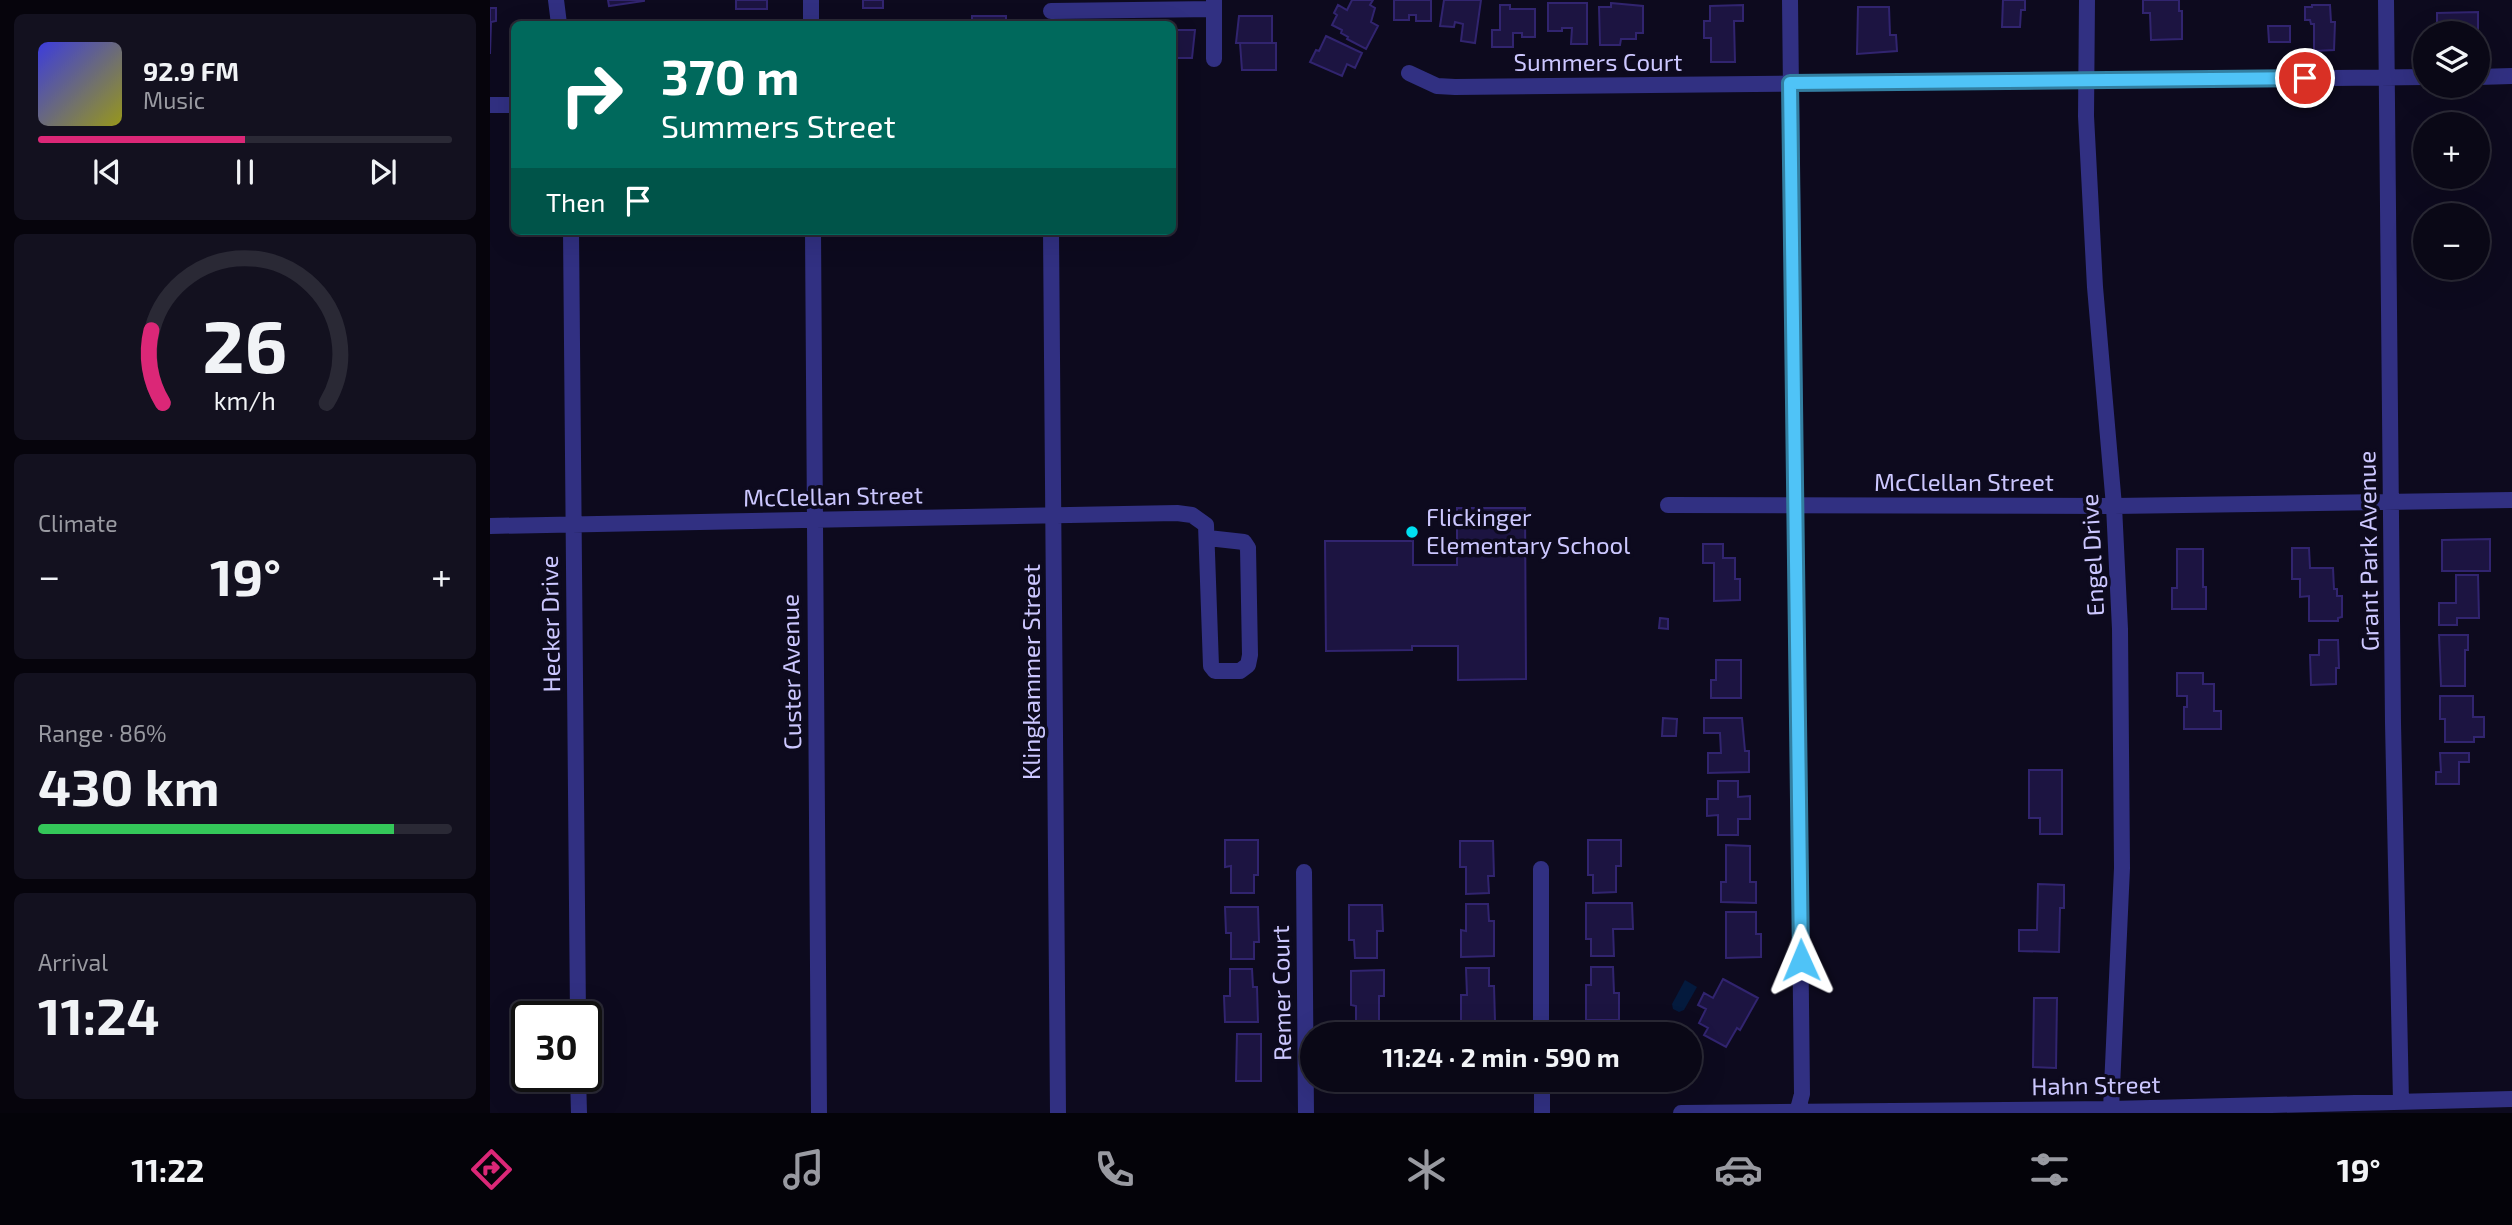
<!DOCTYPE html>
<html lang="en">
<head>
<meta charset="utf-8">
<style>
  body { margin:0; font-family:"Exo 2",sans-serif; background:#13111f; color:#f1f3f6; height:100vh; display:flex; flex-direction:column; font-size:26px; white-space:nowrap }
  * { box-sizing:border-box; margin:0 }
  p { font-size:23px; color:#999aa1 }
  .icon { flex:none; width:38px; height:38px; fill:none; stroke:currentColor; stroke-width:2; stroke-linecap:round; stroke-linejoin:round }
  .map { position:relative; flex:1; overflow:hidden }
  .drawer { display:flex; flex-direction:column; gap:14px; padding:14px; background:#06040c; width:490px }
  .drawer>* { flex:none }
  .top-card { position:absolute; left:21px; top:21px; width:665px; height:214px; border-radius:10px; box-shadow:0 7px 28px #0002,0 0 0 2px #2a2935; background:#00695c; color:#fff; overflow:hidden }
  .tools { position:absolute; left:1923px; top:21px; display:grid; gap:14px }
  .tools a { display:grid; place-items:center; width:77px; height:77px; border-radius:50%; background:#0a0816; box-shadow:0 7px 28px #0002,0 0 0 2px #2a2935; font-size:35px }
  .speed { position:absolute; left:21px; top:1001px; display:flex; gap:14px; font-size:35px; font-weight:700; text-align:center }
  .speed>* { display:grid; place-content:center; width:91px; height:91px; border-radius:50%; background:#0a0816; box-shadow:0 7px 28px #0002,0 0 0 2px #2a2935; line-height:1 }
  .speed .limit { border:4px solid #111; border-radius:10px; background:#fff; color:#111 }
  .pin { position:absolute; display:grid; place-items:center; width:60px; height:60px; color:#fff; margin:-30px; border:4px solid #fff; border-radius:50%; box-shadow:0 2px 7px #0007 }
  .me { position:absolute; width:77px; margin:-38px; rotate:359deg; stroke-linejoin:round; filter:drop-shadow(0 0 5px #0008) }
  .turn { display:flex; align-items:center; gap:24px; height:147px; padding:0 35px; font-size:32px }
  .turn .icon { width:91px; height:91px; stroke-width:2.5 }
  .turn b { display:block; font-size:49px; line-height:60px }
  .then { display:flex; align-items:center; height:66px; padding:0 35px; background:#0003; gap:14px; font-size:26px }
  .big { font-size:52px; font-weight:700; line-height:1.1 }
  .drawer .card { flex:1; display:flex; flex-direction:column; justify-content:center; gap:10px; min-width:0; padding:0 24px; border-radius:10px; background:#13111f }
  .drawer .dial { align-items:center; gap:0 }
  .dial svg { height:182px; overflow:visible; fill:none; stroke:#2a2935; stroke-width:7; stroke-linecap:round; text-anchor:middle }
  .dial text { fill:#f1f3f6; stroke:none }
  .song { display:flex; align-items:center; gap:21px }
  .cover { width:84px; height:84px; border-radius:10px; background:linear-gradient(135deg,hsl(240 70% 55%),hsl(60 70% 35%)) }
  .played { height:7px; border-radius:4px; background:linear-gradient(90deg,#db2777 50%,#2a2935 50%) }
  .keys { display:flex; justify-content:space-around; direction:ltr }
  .heat { display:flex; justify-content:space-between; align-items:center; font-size:38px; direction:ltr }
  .charge { height:10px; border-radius:5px; background:linear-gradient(90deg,#34c759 86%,#2a2935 0) }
  .trip { position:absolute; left:810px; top:1022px; width:402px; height:70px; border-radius:35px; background:#0a0816; box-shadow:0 7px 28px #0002,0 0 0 2px #2a2935; font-weight:700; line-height:70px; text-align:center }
  .dock { display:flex; height:112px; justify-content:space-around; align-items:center; background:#040309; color:#999aa1 }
  .dock .icon { width:49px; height:49px }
  .dock .on { color:#db2777 }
  .dock b { font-size:32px; color:#f1f3f6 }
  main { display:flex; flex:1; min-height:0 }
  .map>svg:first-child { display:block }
  .water { fill:#041a3d }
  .building { fill:#1c1441; stroke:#31246f; stroke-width:2 }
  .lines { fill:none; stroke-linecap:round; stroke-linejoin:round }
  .minor { stroke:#313082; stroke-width:16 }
  .route-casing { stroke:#337fa1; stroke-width:18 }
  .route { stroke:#4fc3f7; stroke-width:12 }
  .poi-dot { fill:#00dff2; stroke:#0d0a1e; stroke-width:2.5 }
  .labels { text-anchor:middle; stroke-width:7; stroke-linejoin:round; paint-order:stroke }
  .street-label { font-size:24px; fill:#ccc7ff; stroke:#0d0a1e }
  .poi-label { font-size:24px; fill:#ccc7ff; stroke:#0d0a1e; text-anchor:start }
</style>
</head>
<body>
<main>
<section class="drawer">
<div class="card">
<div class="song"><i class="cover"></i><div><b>92.9 FM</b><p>Music</p></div></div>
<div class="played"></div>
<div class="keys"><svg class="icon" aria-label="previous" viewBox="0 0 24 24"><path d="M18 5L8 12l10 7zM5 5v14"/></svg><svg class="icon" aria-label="pause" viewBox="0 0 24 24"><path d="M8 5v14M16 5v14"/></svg><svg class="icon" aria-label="next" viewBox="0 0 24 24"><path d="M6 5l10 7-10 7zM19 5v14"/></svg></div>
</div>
<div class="card dial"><svg viewBox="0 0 100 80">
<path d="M14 69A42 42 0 1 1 86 69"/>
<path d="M14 69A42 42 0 0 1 9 37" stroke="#db2777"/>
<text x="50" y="56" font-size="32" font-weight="700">26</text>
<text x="50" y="72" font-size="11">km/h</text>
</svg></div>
<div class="card"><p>Climate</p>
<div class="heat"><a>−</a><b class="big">19°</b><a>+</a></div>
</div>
<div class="card"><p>Range · 86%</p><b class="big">430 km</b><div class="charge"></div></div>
<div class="card"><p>Arrival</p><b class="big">11:24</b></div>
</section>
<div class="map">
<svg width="2022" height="1113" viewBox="0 0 2022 1113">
  <rect width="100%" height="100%" fill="#0d0a1e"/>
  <path class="water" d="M1195 980 1207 987 1194 1010 1189 1012 1183 1009 1182 1004Z"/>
  <path class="building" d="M118 0H154V1L119 6Z
    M246 0H277V9H246Z
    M373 0H393V8H373Z
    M862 0H883L880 5 885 8 881 22 888 26 876 49 857 39 858 37 851 33 852 30 842 25 847 15 844 13 848 5 857 10Z
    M904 0H941V21H926V15H919V20H904Z
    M954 0H991L985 43 971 41 973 24 965 22 964 27 950 26Z
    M1513 0H1535V10H1531L1530 27H1512Z
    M1653 0H1689V11H1692V39L1661 40 1660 13H1653Z
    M1058 3H1097V44H1081L1082 28H1072V31H1058Z
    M1121 3 1153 6V33H1146V39H1131L1130 45H1110L1109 7H1121Z
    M1010 5H1020V9H1045V37H1032V33H1023V47H1002V30H1010Z
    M1253 5V21H1244L1245 62H1221V38H1214V21H1220V6Z
    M1822 5H1840L1841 22H1845L1844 50 1824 51V24H1821L1820 20H1815V7H1822Z
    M1368 7H1399L1400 35H1406L1407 51 1367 54Z
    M0 8H6V21L1 22 0 54Z
    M1988 12V55V33H1947V13Z
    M482 16H516V24H482Z
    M749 16H782V43H746Z
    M369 20H391V24H369Z
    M244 21 275 22V24H244Z
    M1778 26H1800V42H1779Z
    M682 30H705L702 58H682Z
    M836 36 872 53 865 68 857 64 852 76 820 62 826 50 829 51Z
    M750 43H786V70H752Z
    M967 508H1035L1036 679 968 680V646H922V650L836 651 835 541H923V565H967Z
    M2000 539V571H1952V540Z
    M1213 544H1233V558H1245V579H1250V600L1224 601V563H1213Z
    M1802 548H1819L1820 568H1843L1844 589H1847V596H1852V617L1848 618V621H1819V596L1810 597V579H1802Z
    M1687 549H1713V587H1716V609H1682V588H1687Z
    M1966 575H1988L1989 618H1967V625H1949V603H1966Z
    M1170 618 1178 619V629L1169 628Z
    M1949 635H1978V650H1975V686H1951Z
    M1829 640H1848L1849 668H1846V684L1821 685 1820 655H1829Z
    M1226 660H1251V698H1221V680H1226Z
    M1687 673H1713V684H1724V711H1731V729H1694V707H1697V696H1687Z
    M1950 696H1983V717H1994V737H1984V742H1955V719H1950Z
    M1173 718 1187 719 1186 736H1172Z
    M1214 718H1252L1255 751H1259V772L1218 773V753H1231L1230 733H1214Z
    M1950 753H1979V762H1969V784H1946V772H1951Z
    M1539 770H1572V834H1550V818H1539Z
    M1228 781H1248V797L1260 796V819H1248V835H1228V815L1217 816V799H1228Z
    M735 840H768V875H764V893H741V866L735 867Z
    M1098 840H1131V866H1126V892L1103 893V875H1098Z
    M970 841H1003L1004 876H998L999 893 976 894V867H970Z
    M1236 845 1260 846V882H1266V903L1231 902V882H1236Z
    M1548 884 1574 885V908H1570L1569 952 1529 951V930H1547Z
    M1096 903H1142L1143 929H1123L1124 956H1101V939H1096Z
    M976 904H998L999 921H1004V956L971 957V930L976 931Z
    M859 905H892L893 931H887V958H865L864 940H859Z
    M735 907H768L769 942H764V959H741V933H736Z
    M1236 912H1266V934H1271V957L1236 958Z
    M1101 967H1123L1124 993H1129V1020H1096V985H1101Z
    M976 968H999V986H1004L1005 1021H971V995H977Z
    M740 969H762L763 987H767L768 1022H735L734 996H740Z
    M894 970V996H889V1023H866V1006L861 1005V971Z
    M1233 979 1268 998 1250 1030 1247 1028 1236 1047 1214 1035 1218 1028 1209 1023 1216 1009 1208 1005 1214 993 1223 998Z
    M1544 998H1567L1566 1068 1543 1067Z
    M983 1030H1008V1034H983Z
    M1101 1030 1126 1031V1034H1101Z
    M747 1034H771V1081H746Z
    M895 1080H914V1089H895Z"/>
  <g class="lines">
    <path class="minor" d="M66 0 69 24
      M321 0V24
      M724 0V59
      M1300 0 1312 1094 1307 1113
      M1597 0 1596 116 1605 287 1624 506 1630 629 1632 868 1621 1109
      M1896 0 1903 723 1911 1102
      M561 11 724 9
      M919 73 947 86 965 87 1936 77
      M1988 77 2022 76
      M0 105H24
      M81 231 88 1017
      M323 231 329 1113
      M561 231 568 1113
      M1178 505 1624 506 2022 500
      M0 526 687 513 702 515 716 525 721 666 725 671H750L758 665 760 655 758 548 754 542 718 538
      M1051 869V1034
      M814 872 816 1113
      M88 1076 89 1113
      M1052 1080V1113
      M1191 1113 1621 1109 2022 1099"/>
  </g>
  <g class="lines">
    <defs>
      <path id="route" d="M1311 960 1300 83 1815 78"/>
    </defs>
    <use href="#route" class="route-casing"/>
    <use href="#route" class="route"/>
  </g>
  <circle class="poi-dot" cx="922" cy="532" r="7"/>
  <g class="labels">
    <g class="street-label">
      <text x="1108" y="71">Summers Court</text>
      <text x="1474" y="491">McClellan Street</text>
      <text transform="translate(343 497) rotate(-1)" y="8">McClellan Street</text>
      <text transform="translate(1879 551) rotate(-91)" y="8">Grant Park Avenue</text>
      <text transform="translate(1603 555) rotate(-93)" y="8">Engel Drive</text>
      <text transform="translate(61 624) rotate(-91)" y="8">Hecker Drive</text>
      <text transform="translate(302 672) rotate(-91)" y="8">Custer Avenue</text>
      <text transform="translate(542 672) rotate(-90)" y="8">Klingkammer Street</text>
      <text transform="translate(792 993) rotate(-91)" y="8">Remer Court</text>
      <text transform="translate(1606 1086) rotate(-1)" y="8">Hahn Street</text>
    </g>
    <g class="poi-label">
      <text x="936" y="526">Flickinger<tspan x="936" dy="28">Elementary School</tspan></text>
    </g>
  </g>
</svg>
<div class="tools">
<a><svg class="icon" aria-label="layers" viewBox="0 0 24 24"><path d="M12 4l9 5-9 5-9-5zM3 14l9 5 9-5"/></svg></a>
<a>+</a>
<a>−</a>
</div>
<div class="speed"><div class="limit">30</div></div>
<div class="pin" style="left:1815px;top:78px;background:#d93025"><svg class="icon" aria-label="arrive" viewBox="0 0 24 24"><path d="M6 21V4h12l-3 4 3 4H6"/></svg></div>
<svg class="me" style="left:1311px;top:960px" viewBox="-20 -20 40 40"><path d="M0-17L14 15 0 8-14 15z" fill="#4fc3f7" stroke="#fff" stroke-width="4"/></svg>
<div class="trip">11:24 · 2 min · 590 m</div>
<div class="top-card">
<div class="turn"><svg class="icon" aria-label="right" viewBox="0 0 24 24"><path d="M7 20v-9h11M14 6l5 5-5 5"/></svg><div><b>370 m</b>Summers Street</div></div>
<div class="then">Then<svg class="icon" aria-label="arrive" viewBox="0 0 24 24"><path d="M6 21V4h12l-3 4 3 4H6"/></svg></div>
</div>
</div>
</main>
<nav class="dock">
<b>11:22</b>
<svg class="icon on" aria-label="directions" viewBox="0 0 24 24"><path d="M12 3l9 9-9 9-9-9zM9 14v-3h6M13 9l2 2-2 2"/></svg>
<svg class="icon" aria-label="music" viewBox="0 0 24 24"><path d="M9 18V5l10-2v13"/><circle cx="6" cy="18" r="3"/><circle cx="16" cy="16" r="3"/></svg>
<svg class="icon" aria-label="phone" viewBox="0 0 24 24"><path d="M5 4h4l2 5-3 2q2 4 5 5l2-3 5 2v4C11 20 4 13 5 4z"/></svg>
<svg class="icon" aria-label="climate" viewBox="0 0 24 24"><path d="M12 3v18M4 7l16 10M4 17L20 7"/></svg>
<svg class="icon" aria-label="car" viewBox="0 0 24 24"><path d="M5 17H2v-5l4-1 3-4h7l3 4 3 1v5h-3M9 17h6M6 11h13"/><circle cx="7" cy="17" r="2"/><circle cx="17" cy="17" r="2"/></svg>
<svg class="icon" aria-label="filters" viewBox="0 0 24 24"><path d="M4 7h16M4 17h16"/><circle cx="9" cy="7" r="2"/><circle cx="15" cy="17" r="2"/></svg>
<b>19°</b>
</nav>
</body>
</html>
